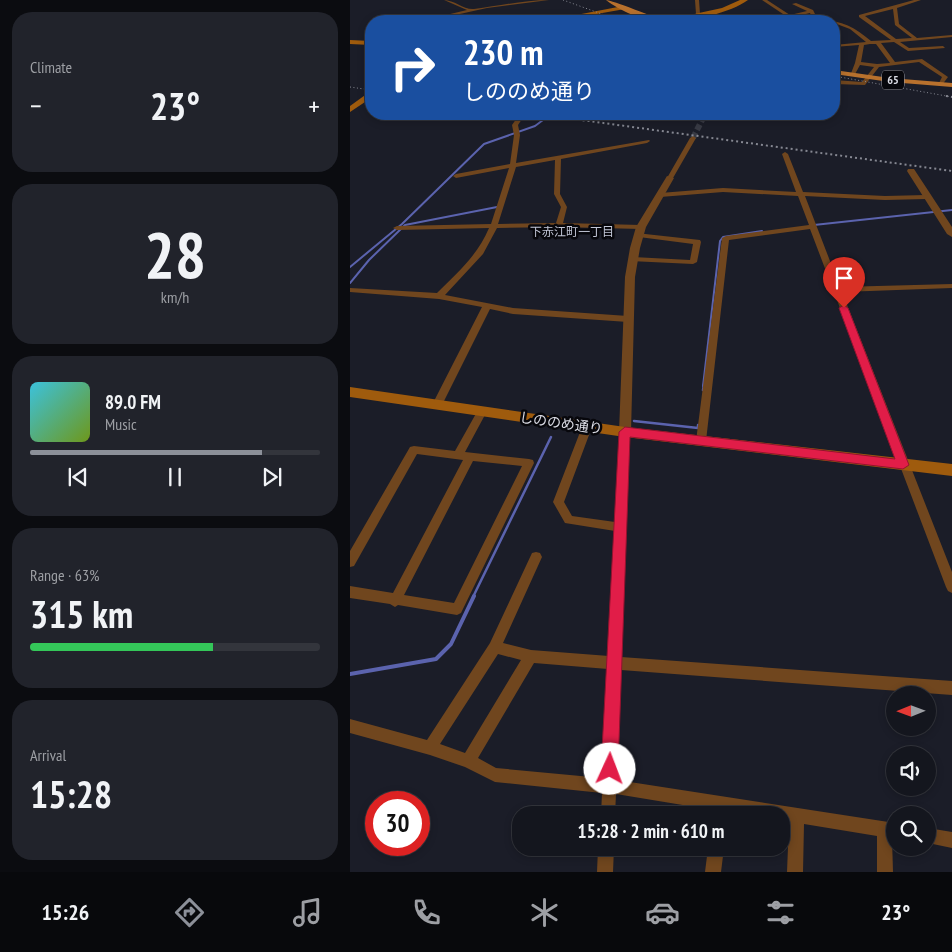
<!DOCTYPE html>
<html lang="en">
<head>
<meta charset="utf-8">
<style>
  body { margin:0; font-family:"PT Sans Narrow","Noto Sans JP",sans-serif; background:#21232b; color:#f1f3f6; height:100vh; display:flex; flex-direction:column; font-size:19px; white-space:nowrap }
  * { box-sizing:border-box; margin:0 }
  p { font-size:16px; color:#9d9fa4 }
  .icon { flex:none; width:28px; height:28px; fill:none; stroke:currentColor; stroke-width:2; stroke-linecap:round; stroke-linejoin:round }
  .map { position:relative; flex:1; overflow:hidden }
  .drawer { display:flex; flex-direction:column; gap:12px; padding:12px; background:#0b0c10; width:350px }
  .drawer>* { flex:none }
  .banner { position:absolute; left:15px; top:15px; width:475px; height:105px; border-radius:20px; box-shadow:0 2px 8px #0003,0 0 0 1px #33353c; background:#1a4fa0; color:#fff; overflow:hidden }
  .needle { width:32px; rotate:269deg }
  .fabs { position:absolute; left:536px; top:686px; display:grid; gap:10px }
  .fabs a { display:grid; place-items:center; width:50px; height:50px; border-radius:50%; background:#14161e; box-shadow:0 2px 8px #0003,0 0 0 1px #33353c; font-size:25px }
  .speed { position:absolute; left:15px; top:791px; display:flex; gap:10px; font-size:25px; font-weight:700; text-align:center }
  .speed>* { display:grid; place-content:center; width:65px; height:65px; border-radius:50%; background:#14161e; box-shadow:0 2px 8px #0003,0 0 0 1px #33353c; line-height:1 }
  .speed .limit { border:8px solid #d22; background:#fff; color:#111 }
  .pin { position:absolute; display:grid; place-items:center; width:42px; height:42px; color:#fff; margin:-51px -21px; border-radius:50% 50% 50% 0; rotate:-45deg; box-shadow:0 0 5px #0007 }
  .pin .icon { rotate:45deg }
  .me { position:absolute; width:55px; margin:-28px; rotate:2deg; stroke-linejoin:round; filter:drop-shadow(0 0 4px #0008) }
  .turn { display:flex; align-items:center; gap:18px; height:105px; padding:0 15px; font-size:22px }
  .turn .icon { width:65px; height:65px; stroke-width:2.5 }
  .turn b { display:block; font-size:35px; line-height:42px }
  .big { font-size:38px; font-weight:700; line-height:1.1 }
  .drawer .tile { flex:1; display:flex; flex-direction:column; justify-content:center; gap:8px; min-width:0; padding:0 18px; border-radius:20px; background:#21232b }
  .drawer .dial { align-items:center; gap:0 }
  .dial b { font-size:65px; line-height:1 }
  .song { display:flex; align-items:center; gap:15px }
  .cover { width:60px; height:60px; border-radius:8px; background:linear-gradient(135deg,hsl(190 70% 55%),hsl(80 70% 35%)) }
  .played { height:5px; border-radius:2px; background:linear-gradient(90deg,#8c9099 80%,#33353c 80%) }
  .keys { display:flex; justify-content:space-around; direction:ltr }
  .heat { display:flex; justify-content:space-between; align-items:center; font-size:28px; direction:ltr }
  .charge { height:8px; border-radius:4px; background:linear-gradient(90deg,#34c759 63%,#33353c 0) }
  .trip { position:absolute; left:162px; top:806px; width:278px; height:50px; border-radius:20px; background:#14161e; box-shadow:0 2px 8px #0003,0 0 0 1px #33353c; font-weight:700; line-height:50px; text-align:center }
  .dock { display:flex; height:80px; justify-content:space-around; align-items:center; background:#08090c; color:#9d9fa4 }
  .dock .icon { width:35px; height:35px }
  .dock .on { color:#8c9099 }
  .dock b { font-size:22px; color:#f1f3f6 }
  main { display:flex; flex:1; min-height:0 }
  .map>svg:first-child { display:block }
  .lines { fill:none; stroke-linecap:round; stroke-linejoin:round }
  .stream-far2 { stroke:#5b63ae; stroke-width:2 }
  .stream-far1 { stroke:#5b63ae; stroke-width:2.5 }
  .stream { stroke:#5b63ae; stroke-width:4 }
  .minor-tunnel { stroke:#383a44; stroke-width:6; stroke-dasharray:6 3; stroke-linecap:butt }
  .minor { fill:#70461e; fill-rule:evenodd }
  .tertiary { fill:#70461e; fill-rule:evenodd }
  .secondary { fill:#9f5b0d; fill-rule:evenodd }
  .primary { fill:#b8712d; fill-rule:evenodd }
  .rail-far1 { stroke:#868892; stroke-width:1; stroke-dasharray:1 2.5; stroke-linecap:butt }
  .rail { stroke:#868892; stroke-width:2; stroke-dasharray:2 3; stroke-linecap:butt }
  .route { fill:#e11d48; stroke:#92132f }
  .labels { text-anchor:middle; stroke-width:5; stroke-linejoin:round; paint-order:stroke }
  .shield { fill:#07070c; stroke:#9b9ba3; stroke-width:1 }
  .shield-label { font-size:12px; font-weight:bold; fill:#dadbe4 }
  .far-neighbourhood-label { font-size:12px; fill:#c2c6d6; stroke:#07070c }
  .street-label { font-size:14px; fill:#dadbe4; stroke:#07070c }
</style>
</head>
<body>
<main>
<section class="drawer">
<div class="tile"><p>Climate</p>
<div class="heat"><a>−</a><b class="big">23°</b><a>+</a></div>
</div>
<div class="tile dial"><b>28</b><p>km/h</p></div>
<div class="tile">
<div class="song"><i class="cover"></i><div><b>89.0 FM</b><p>Music</p></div></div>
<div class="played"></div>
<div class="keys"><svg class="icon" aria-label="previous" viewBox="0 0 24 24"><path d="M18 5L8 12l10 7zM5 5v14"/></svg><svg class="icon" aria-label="pause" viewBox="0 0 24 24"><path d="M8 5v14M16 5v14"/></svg><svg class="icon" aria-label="next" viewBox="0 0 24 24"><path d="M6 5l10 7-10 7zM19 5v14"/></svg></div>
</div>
<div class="tile"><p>Range · 63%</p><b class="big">315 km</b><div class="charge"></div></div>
<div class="tile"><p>Arrival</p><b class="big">15:28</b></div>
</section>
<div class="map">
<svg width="602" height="872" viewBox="0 0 602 872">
  <rect width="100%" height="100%" fill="#1b1d28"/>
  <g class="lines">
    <path class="stream-far2" d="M464 225 602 210
      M0 267 52 224 134 144 185 126 197 117
      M0 283 19 260 55 225 147 207
      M353 386 370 241 373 237 412 231"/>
    <path class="stream-far1" d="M353 390 354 384
      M284 421 348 428V425
      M123 597 201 437"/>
    <path class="stream" d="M0 674 86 659 101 644 124 596"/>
    <path class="minor-tunnel" d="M343 138 355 114"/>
    <path class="minor" d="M94 0C104 0 114 10 124 9 149 6 174 0 199 0L137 8 78 21H71L117 10Z
      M345 0H349L350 14 357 21H353L346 14Z
      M412 0H417L440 15 457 11 442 4 446 3 463 10 468 20C489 19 505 27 521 41L541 40 509 17V15L564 0H571L547 8 549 24 567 38 602 35V37L550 42 559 48 593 46 595 48 558 51 544 42 531 43 545 62 572 59 598 77 592 85H588L592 77 569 62 529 67 515 85 484 84V80L512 82 524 67 510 65 504 76H500L505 63 509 45 484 47V45L516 42 500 29 484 23V21H464L460 13 443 17 442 19 439 18 421 21 436 16ZM543 9 545 25 562 38 546 39 515 16ZM520 44H526L540 63 527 64 511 62 514 45Z
      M169 115 174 116 168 125 170 135 166 163 299 140 300 141 297 143 211 159 210 194 217 207 213 223 291 225 295 227 291 229 209 227 147 228 133 254 95 295 163 308 278 316 282 319 278 322 163 314 140 309 92 405 87 409 82 405 132 307 89 299 0 292V288L87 293C107 273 128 255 139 228L47 230 43 228 47 226 141 224 159 168 106 178 103 176 106 174 160 164 164 135 162 125ZM205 160 204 194 211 207 206 223 148 224 166 167Z
      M343 136 346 138 323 178 318 179 317 178 340 138Z
      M435 152 438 154 453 192 535 196 576 195 579 197 576 199 535 200 455 196 490 287 602 284V288L492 292 602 572V593L598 591 596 587 460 229 379 240 356 441 355 444H347L346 441 372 238 376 236 459 225 448 196 373 192 310 197 307 195 310 193 373 188 446 192 432 154Z
      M286 233 350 240 351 242 347 262 343 264 280 261V257H283L340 260 343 244 289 237H286Z
      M131 409 136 413 115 452 179 459 183 460 184 463 111 613 107 615 48 605 45 607 40 604 0 598V586L43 593 113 460 67 454 4 566 0 567V551L60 447 64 446 105 451 128 410ZM123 461 172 466 104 603 54 595Z
      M237 423 242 427 214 502 222 516 265 522 270 432 275 428 280 432 271 657 602 681V695L271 670 267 780 545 823V839L542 838 543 872H527V836L454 824 453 872H437L439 822 431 821V815H396L377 812 376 815H362L363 810 266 794 265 815H251L252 793 145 782 115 767 80 755 0 733V719L77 740 140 643 182 553 186 552 190 553 192 557 153 643 181 650 259 656 265 531 215 523 203 502 232 427ZM148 654 171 660 115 753 90 744ZM184 663 258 669 252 778 146 768 128 758Z
      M578 828 602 832V848L578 843Z
      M248 848H264L263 872H247Z
      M358 848H374L371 872H355Z"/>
    <path class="tertiary" d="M558 169H564L602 227V237L597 234 557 171Z
      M317 176 324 178 296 227 290 248 285 277 281 432 275 437 269 432 275 277 280 248 286 227Z"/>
    <path class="secondary" d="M390 0H398C379 14 335 23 312 21L372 8Z
      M273 6 275 9 207 21H195Z
      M0 40 21 41V45L0 44Z
      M18 93H21V98L0 112V106Z
      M0 387 275 427 602 464V476L275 437 0 397Z"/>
    <path class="primary" d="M256 0C261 0 308 18 313 21 295 22 270 11 256 0Z
      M484 70 540 78 602 83V87L540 82 484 74Z"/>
    <path class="rail-far1" d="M213 0 271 21
      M484 76 602 97
      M0 87 21 90"/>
    <path class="rail" d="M596 96 602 97
      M188 114 602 171"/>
  </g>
  <path class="route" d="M494 305 498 308 559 465 553 469 280 437 268 769 265 774 260 777 254 774 251 769 269 432 275 427 545 459 489 308Z"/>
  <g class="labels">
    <rect class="shield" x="532" y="70.5" width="22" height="19" rx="4"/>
    <g class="shield-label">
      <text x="543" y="84">65</text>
    </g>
    <g class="far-neighbourhood-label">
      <text x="222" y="236">下赤江町一丁目</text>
    </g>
    <g class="street-label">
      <text transform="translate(211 423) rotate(8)" y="5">しののめ通り</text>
    </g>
  </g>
</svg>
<div class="fabs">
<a><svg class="needle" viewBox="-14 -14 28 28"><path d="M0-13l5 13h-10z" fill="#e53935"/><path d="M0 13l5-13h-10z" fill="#9d9fa4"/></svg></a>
<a><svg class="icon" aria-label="sound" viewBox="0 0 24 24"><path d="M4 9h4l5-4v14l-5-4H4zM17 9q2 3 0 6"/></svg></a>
<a><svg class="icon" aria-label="search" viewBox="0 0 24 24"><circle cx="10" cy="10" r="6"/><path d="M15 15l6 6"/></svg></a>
</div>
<div class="speed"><div class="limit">30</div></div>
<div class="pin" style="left:494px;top:308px;background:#d93025"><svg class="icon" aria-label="arrive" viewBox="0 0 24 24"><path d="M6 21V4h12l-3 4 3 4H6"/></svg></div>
<svg class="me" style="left:260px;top:769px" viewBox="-20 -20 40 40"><circle r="19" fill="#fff"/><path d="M0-13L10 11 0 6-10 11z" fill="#e11d48"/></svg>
<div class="trip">15:28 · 2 min · 610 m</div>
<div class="banner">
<div class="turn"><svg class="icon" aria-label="right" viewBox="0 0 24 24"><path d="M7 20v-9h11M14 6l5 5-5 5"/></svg><div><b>230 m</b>しののめ通り</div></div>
</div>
</div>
</main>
<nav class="dock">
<b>15:26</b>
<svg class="icon on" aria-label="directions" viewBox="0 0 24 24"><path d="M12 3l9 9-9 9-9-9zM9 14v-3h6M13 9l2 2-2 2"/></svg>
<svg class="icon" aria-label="music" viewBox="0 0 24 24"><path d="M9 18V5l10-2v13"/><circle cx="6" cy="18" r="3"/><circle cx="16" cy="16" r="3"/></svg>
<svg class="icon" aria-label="phone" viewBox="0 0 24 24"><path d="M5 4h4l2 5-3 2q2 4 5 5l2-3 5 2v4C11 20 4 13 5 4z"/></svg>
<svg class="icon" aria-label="climate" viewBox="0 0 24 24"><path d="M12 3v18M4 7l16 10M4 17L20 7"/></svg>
<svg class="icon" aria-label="car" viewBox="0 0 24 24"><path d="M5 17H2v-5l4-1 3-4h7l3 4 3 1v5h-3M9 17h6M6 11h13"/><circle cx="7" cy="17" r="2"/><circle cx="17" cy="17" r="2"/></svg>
<svg class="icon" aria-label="filters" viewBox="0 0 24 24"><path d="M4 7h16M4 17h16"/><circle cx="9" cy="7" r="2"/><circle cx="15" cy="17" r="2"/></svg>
<b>23°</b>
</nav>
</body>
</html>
